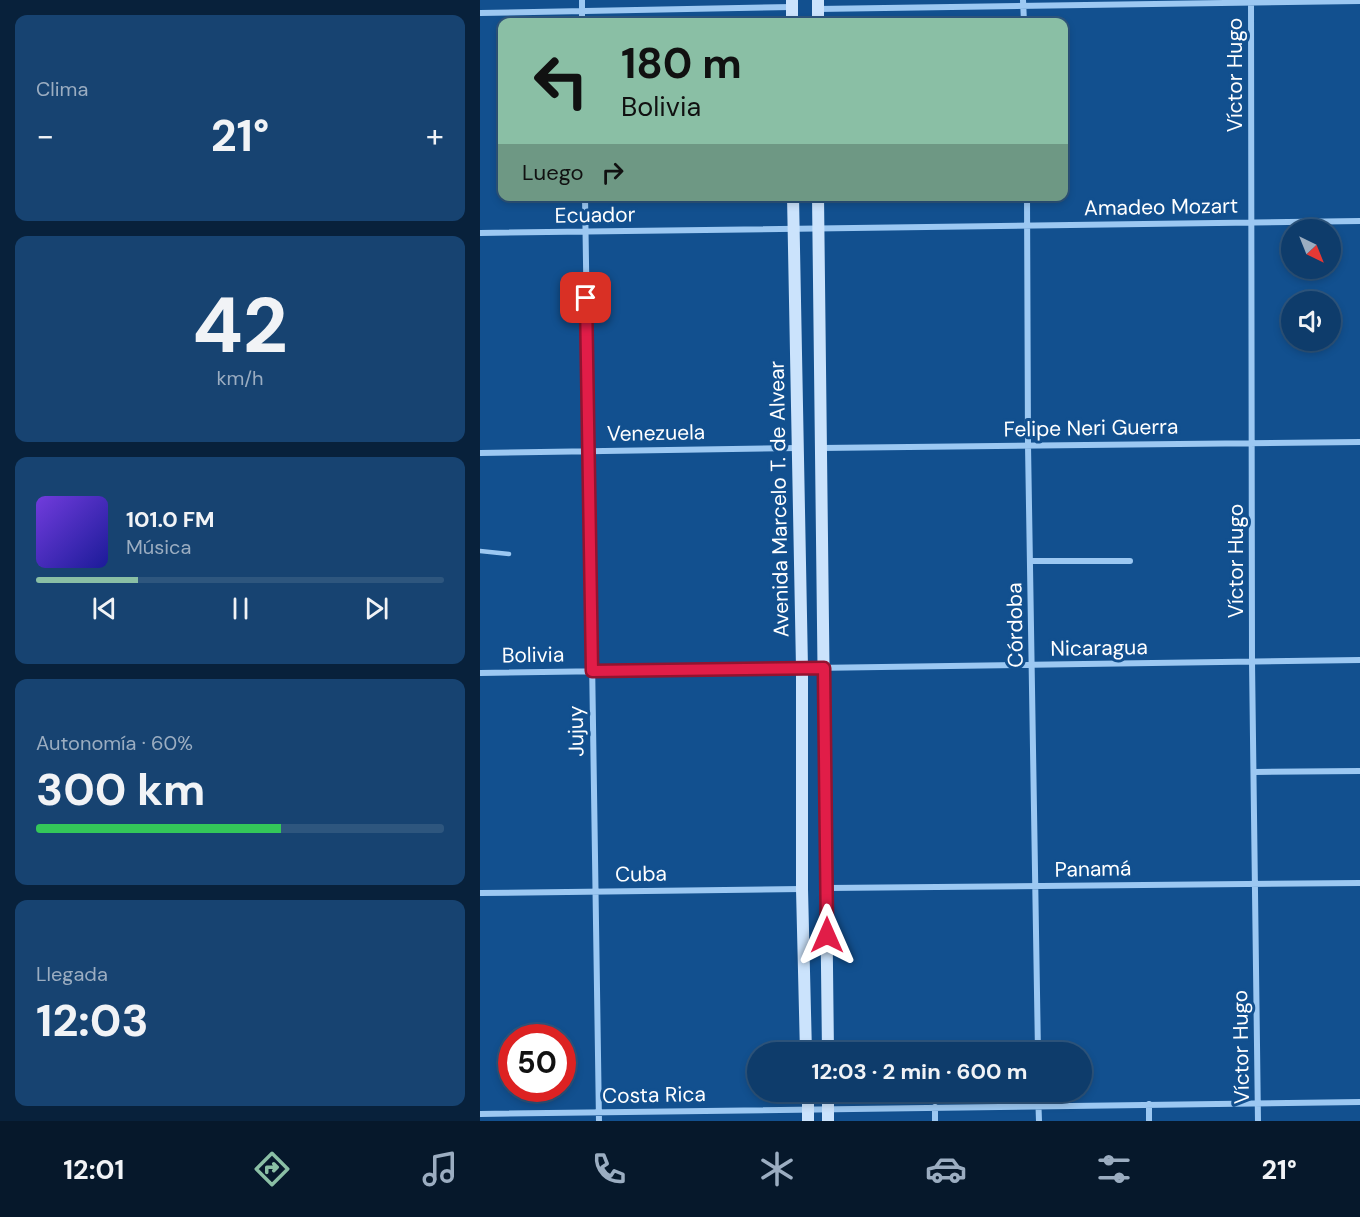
<!DOCTYPE html>
<html lang="es">
<head>
<meta charset="utf-8">
<style>
  body { margin:0; font-family:"DM Sans",sans-serif; background:#174371; color:#f1f3f6; height:100vh; display:flex; flex-direction:column; font-size:22px; white-space:nowrap }
  * { box-sizing:border-box; margin:0 }
  p { font-size:20px; color:#9badc1 }
  .icon { flex:none; width:33px; height:33px; fill:none; stroke:currentColor; stroke-width:2; stroke-linecap:round; stroke-linejoin:round }
  .map { position:relative; flex:1; overflow:hidden }
  .sheet { display:flex; flex-direction:column; gap:15px; padding:15px; background:#08213b; width:480px }
  .sheet>* { flex:none }
  .guide { position:absolute; left:18px; top:18px; width:570px; height:183px; border-radius:12px; box-shadow:0 3px 9px #0003,0 0 0 2px #2e567e; background:#8abfa5; color:#111; overflow:hidden }
  .needle { width:39px; rotate:137deg }
  .controls { position:absolute; left:801px; top:219px; display:grid; gap:12px }
  .controls a { display:grid; place-items:center; width:60px; height:60px; border-radius:50%; background:#0e3c6b; box-shadow:0 3px 9px #0003,0 0 0 2px #2e567e; font-size:30px }
  .speed { position:absolute; left:18px; top:1024px; display:flex; gap:12px; font-size:30px; font-weight:700; text-align:center }
  .speed>* { display:grid; place-content:center; width:78px; height:78px; border-radius:50%; background:#0e3c6b; box-shadow:0 3px 9px #0003,0 0 0 2px #2e567e; line-height:1 }
  .speed .limit { border:9px solid #d22; background:#fff; color:#111 }
  .pin { position:absolute; display:grid; place-items:center; width:51px; height:51px; color:#fff; margin:-26px; border-radius:12px; box-shadow:0 3px 9px #0006 }
  .me { position:absolute; width:66px; margin:-33px; rotate:0deg; stroke-linejoin:round; filter:drop-shadow(0 0 4px #0008) }
  .turn { display:flex; align-items:center; gap:21px; height:126px; padding:0 24px; font-size:27px }
  .turn .icon { width:78px; height:78px; stroke-width:2.5 }
  .turn b { display:block; font-size:42px; line-height:51px }
  .then { display:flex; align-items:center; height:57px; padding:0 24px; background:#0003; gap:12px; font-size:22px }
  .big { font-size:45px; font-weight:700; line-height:1.1 }
  .sheet .tile { flex:1; display:flex; flex-direction:column; justify-content:center; gap:9px; min-width:0; padding:0 21px; border-radius:12px; background:#174371 }
  .sheet .dial { align-items:center; gap:0 }
  .dial b { font-size:78px; line-height:1 }
  .song { display:flex; align-items:center; gap:18px }
  .cover { width:72px; height:72px; border-radius:9px; background:linear-gradient(135deg,hsl(260 70% 55%),hsl(240 70% 35%)) }
  .played { height:6px; border-radius:3px; background:linear-gradient(90deg,#8abfa5 25%,#2e567e 25%) }
  .keys { display:flex; justify-content:space-around; direction:ltr }
  .heat { display:flex; justify-content:space-between; align-items:center; font-size:33px; direction:ltr }
  .charge { height:9px; border-radius:4px; background:linear-gradient(90deg,#34c759 60%,#2e567e 0) }
  .trip { position:absolute; left:267px; top:1042px; width:345px; height:60px; border-radius:30px; background:#0e3c6b; box-shadow:0 3px 9px #0003,0 0 0 2px #2e567e; font-weight:700; line-height:60px; text-align:center }
  .menu { display:flex; height:96px; justify-content:space-around; align-items:center; background:#06182b; color:#9badc1 }
  .menu .icon { width:42px; height:42px }
  .menu .on { color:#8abfa5 }
  .menu b { font-size:27px; color:#f1f3f6 }
  main { display:flex; flex:1; min-height:0 }
  .map>svg:first-child { display:block }
  .lines { fill:none; stroke-linecap:round; stroke-linejoin:round }
  .lane { stroke:#9cc8f2; stroke-width:4.5 }
  .street { stroke:#9cc8f2; stroke-width:6 }
  .secondary { stroke:#cbe3fc; stroke-width:12 }
  .route-casing { stroke:#92132f; stroke-width:15 }
  .route { stroke:#e11d48; stroke-width:10 }
  .labels { text-anchor:middle; stroke-width:6; stroke-linejoin:round; paint-order:stroke }
  .street-label { font-size:21px; fill:#fff; stroke:#12508f }
</style>
</head>
<body>
<main>
<section class="sheet">
<div class="tile"><p>Clima</p>
<div class="heat"><a>−</a><b class="big">21°</b><a>+</a></div>
</div>
<div class="tile dial"><b>42</b><p>km/h</p></div>
<div class="tile">
<div class="song"><i class="cover"></i><div><b>101.0 FM</b><p>Música</p></div></div>
<div class="played"></div>
<div class="keys"><svg class="icon" aria-label="previous" viewBox="0 0 24 24"><path d="M18 5L8 12l10 7zM5 5v14"/></svg><svg class="icon" aria-label="pause" viewBox="0 0 24 24"><path d="M8 5v14M16 5v14"/></svg><svg class="icon" aria-label="next" viewBox="0 0 24 24"><path d="M6 5l10 7-10 7zM19 5v14"/></svg></div>
</div>
<div class="tile"><p>Autonomía · 60%</p><b class="big">300 km</b><div class="charge"></div></div>
<div class="tile"><p>Llegada</p><b class="big">12:03</b></div>
</section>
<div class="map">
<svg width="880" height="1121" viewBox="0 0 880 1121">
  <rect width="100%" height="100%" fill="#12508f"/>
  <g class="lines">
    <path class="lane" d="M0 551 29 554"/>
    <path class="street" d="M102 0V22
      M543 0 544 22
      M771 0 772 662 778 1121
      M338 9 880 1
      M0 13 312 7
      M105 196 119 1121
      M547 196 548 445 558 1053
      M0 233 880 221
      M341 448 880 442
      M0 453 317 448
      M550 561H650
      M0 673 880 660
      M774 772 880 771
      M347 888 880 883
      M0 893 322 889
      M558 1092 559 1121
      M669 1104V1121
      M455 1107V1121
      M0 1114 880 1102"/>
    <path class="secondary" d="M312 0V22
      M338 0V22
      M313 196 322 668V889L326 1053
      M338 196 348 1053
      M328 1092V1121
      M348 1092V1121"/>
  </g>
  <g class="lines">
    <defs>
      <path id="route" d="M106 298 112 671 344 668 347 935"/>
    </defs>
    <use href="#route" class="route-casing"/>
    <use href="#route" class="route"/>
  </g>
  <g class="labels">
    <g class="street-label">
      <text transform="translate(755 75) rotate(-90)" y="7">Víctor Hugo</text>
      <text transform="translate(681 207) rotate(-1)" y="7">Amadeo Mozart</text>
      <text transform="translate(115 215) rotate(-1)" y="7">Ecuador</text>
      <text transform="translate(611 428) rotate(-1)" y="7">Felipe Neri Guerra</text>
      <text transform="translate(176 433) rotate(-1)" y="7">Venezuela</text>
      <text transform="translate(299 499) rotate(-91)" y="7">Avenida Marcelo T. de Alvear</text>
      <text transform="translate(756 561) rotate(-90)" y="7">Víctor Hugo</text>
      <text transform="translate(535 625) rotate(-91)" y="7">Córdoba</text>
      <text transform="translate(619 648) rotate(-1)" y="7">Nicaragua</text>
      <text transform="translate(53 655) rotate(-1)" y="7">Bolivia</text>
      <text transform="translate(96 731) rotate(-91)" y="7">Jujuy</text>
      <text transform="translate(613 869) rotate(-1)" y="7">Panamá</text>
      <text transform="translate(161 874) rotate(-1)" y="7">Cuba</text>
      <text transform="translate(761 1047) rotate(-91)" y="7">Víctor Hugo</text>
      <text transform="translate(174 1095) rotate(-1)" y="7">Costa Rica</text>
    </g>
  </g>
</svg>
<div class="controls">
<a><svg class="needle" viewBox="-14 -14 28 28"><path d="M0-13l5 13h-10z" fill="#e53935"/><path d="M0 13l5-13h-10z" fill="#9badc1"/></svg></a>
<a><svg class="icon" aria-label="sound" viewBox="0 0 24 24"><path d="M4 9h4l5-4v14l-5-4H4zM17 9q2 3 0 6"/></svg></a>
</div>
<div class="speed"><div class="limit">50</div></div>
<div class="pin" style="left:106px;top:298px;background:#d93025"><svg class="icon" aria-label="arrive" viewBox="0 0 24 24"><path d="M6 21V4h12l-3 4 3 4H6"/></svg></div>
<svg class="me" style="left:347px;top:935px" viewBox="-20 -20 40 40"><path d="M0-17L14 15 0 8-14 15z" fill="#e11d48" stroke="#fff" stroke-width="4"/></svg>
<div class="trip">12:03 · 2 min · 600 m</div>
<div class="guide">
<div class="turn"><svg class="icon" aria-label="left" viewBox="0 0 24 24"><path d="M17 20v-9H6M10 6l-5 5 5 5"/></svg><div><b>180 m</b>Bolivia</div></div>
<div class="then">Luego<svg class="icon" aria-label="right" viewBox="0 0 24 24"><path d="M7 20v-9h11M14 6l5 5-5 5"/></svg></div>
</div>
</div>
</main>
<nav class="menu">
<b>12:01</b>
<svg class="icon on" aria-label="directions" viewBox="0 0 24 24"><path d="M12 3l9 9-9 9-9-9zM9 14v-3h6M13 9l2 2-2 2"/></svg>
<svg class="icon" aria-label="music" viewBox="0 0 24 24"><path d="M9 18V5l10-2v13"/><circle cx="6" cy="18" r="3"/><circle cx="16" cy="16" r="3"/></svg>
<svg class="icon" aria-label="phone" viewBox="0 0 24 24"><path d="M5 4h4l2 5-3 2q2 4 5 5l2-3 5 2v4C11 20 4 13 5 4z"/></svg>
<svg class="icon" aria-label="climate" viewBox="0 0 24 24"><path d="M12 3v18M4 7l16 10M4 17L20 7"/></svg>
<svg class="icon" aria-label="car" viewBox="0 0 24 24"><path d="M5 17H2v-5l4-1 3-4h7l3 4 3 1v5h-3M9 17h6M6 11h13"/><circle cx="7" cy="17" r="2"/><circle cx="17" cy="17" r="2"/></svg>
<svg class="icon" aria-label="filters" viewBox="0 0 24 24"><path d="M4 7h16M4 17h16"/><circle cx="9" cy="7" r="2"/><circle cx="15" cy="17" r="2"/></svg>
<b>21°</b>
</nav>
</body>
</html>
